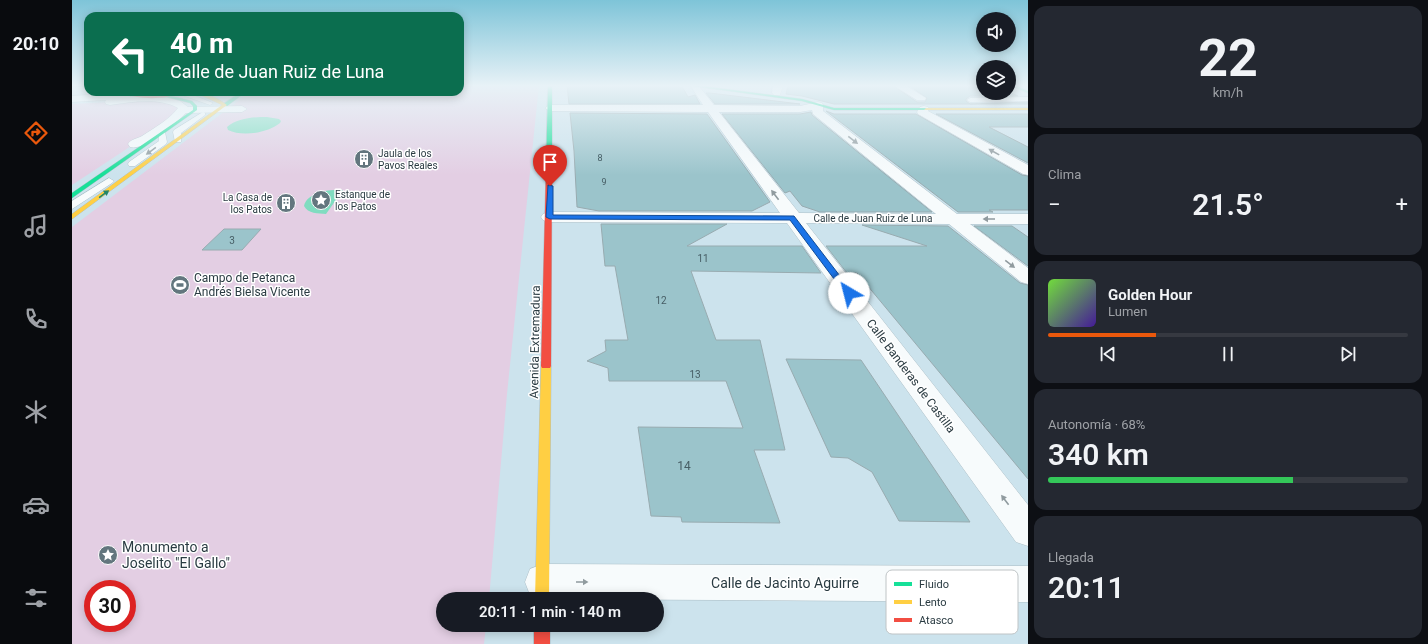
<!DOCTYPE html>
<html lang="es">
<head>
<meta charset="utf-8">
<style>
  body { margin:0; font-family:Roboto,sans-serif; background:#242831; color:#f1f3f6; height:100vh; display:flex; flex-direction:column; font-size:15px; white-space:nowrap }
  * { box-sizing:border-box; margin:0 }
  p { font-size:13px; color:#9ea1a6 }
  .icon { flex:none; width:22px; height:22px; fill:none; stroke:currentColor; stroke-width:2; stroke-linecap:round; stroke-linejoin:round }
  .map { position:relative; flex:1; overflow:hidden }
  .drawer { display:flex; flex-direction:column; gap:6px; padding:6px; background:#0d0f14; width:400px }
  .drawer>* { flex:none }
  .guide { position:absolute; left:12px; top:12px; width:380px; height:84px; border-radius:12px; box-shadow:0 2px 10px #0003; background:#0b6e4f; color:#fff; overflow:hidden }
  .fabs { position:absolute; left:904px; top:12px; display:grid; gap:8px }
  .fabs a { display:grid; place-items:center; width:40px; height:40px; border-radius:50%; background:#171b24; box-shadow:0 2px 10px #0003; font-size:20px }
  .speed { position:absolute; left:12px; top:580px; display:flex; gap:8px; font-size:20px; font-weight:700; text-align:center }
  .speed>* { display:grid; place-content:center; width:52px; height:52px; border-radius:50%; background:#171b24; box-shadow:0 2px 10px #0003; line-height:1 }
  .speed .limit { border:6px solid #d22; background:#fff; color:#111 }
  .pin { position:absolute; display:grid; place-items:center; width:34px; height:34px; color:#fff; margin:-41px -17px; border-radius:50% 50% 50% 0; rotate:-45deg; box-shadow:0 0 4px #0007 }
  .pin .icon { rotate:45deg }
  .me { position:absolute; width:44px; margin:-22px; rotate:323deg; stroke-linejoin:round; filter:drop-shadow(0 0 3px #0008) }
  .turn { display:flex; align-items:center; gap:14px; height:84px; padding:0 20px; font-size:18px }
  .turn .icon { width:52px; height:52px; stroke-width:2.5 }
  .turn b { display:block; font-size:28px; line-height:34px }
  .big { font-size:30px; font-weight:600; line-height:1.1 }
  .drawer .card { flex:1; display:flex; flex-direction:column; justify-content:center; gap:6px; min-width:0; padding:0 14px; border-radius:12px; background:#242831 }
  .drawer .dial { align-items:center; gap:0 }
  .dial b { font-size:52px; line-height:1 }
  .song { display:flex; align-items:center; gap:12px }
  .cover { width:48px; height:48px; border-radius:6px; background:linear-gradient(135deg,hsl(100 70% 55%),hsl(260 70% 35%)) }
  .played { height:4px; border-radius:2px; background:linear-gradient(90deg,#ea580c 30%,#363941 30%) }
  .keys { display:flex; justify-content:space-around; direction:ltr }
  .heat { display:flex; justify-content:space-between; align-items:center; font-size:22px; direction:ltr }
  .charge { height:6px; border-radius:3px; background:linear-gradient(90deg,#34c759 68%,#363941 0) }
  .trip { position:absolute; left:364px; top:592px; width:228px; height:40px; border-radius:20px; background:#171b24; box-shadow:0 2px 10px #0003; font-weight:600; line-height:40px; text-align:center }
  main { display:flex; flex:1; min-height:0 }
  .tabs { display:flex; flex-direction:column; width:72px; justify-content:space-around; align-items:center; background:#090b0e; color:#9ea1a6 }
  .tabs .icon { width:28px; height:28px }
  .tabs .selected { color:#ea580c }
  .tabs b { font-size:18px; color:#f1f3f6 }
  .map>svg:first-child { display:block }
  .green { fill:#e3cee3; fill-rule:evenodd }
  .water { fill:#80dcc0 }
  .building { fill:#9bc4cb; stroke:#98abb0 }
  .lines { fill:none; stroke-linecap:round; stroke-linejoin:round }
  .lane-casing { stroke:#aec0c8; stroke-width:1 }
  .street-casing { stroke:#aec0c8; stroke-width:1 }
  .fast-casing { stroke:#aec0c8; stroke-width:1 }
  .slow-casing { stroke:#aec0c8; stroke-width:1 }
  .jam-casing { stroke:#aec0c8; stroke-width:1 }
  .lane { fill:#f7fbfc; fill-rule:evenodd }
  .street { fill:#f7fbfc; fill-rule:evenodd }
  .fast { fill:#16e098; fill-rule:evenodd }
  .slow { fill:#ffcf43; fill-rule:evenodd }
  .jam { fill:#f24e42; fill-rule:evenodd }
  .oneway { fill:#909b9f }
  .oneway2 { fill:#218569 }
  .route { fill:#1a73e8; stroke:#114b97 }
  .labels { text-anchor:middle; stroke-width:3; stroke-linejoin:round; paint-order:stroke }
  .far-number-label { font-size:9px; fill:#465d64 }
  .far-poi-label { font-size:10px; fill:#2a3b42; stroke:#fff; text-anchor:start }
  .far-street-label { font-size:10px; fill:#2a3b42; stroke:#fff }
  .number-label { font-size:10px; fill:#465d64 }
  .poi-label { font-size:12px; fill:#2a3b42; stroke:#fff; text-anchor:start }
  .street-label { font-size:12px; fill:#2a3b42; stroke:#fff }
  .near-number-label { font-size:12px; fill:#465d64 }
  .near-poi-label { font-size:14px; fill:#2a3b42; stroke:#fff; text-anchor:start }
  .near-street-label { font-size:14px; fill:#2a3b42; stroke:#fff }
  .key { fill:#fff; stroke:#bfc4c6; stroke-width:1 }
  .key-label { font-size:11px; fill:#2a3b42 }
</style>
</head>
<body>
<main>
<nav class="tabs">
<b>20:10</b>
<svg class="icon selected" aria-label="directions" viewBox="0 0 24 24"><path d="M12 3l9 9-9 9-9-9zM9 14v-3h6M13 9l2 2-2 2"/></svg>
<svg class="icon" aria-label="music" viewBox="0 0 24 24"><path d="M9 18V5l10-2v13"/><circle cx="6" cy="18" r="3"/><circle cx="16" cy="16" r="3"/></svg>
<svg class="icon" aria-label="phone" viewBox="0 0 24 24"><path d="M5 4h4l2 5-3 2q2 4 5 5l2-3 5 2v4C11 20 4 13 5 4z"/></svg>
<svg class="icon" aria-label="climate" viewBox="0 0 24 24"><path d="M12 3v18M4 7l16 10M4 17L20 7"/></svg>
<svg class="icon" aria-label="car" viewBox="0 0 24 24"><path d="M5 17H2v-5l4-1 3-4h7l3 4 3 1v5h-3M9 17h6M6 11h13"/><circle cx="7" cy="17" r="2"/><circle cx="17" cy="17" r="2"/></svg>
<svg class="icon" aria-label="filters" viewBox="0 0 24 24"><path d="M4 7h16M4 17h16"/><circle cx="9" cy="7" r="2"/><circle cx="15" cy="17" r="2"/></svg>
</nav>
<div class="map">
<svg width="956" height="644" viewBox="0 0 956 644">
  <rect width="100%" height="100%" fill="#cce3ed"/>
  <path class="green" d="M388 85H467L435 394 417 599H371V625H414L412 644H0V227L178 92H388ZM21 589H55V623H21Z
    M77 100 90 101 108 107 91 125 0 185V104Z"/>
  <path class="water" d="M195 117 207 119 209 121 208 123C196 133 170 137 156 130L155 127C165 118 182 117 195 117Z
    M271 190 254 214C246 213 236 214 232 206 235 192 259 189 271 190Z"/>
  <path class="building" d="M495 85H594L606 87 611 88 616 97 623 95 628 104H497Z
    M716 85H820L845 102H853L855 98 836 85H911V93L937 92 946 96H898L894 99V101L898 104 956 102V104H762L730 96 714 94Z
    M634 93H638L728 104H643Z
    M754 111 762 114H844L950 175 956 176V210H917L921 212H886Z
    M739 112 740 115 860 212H748L730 206 718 191 713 193 650 114H728Z
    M498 113 635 114 698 202 680 211H527L505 207 502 151Z
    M864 114H956V127H917L956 147V163Z
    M529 224H655L615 246H730L749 273 619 271 644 340H688L713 450H682L708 523 610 522 609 517 579 516 566 427 671 428 654 381H537L536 368 515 361 534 351 533 340H556L543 266H533Z
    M790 225 876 226 948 283 956 285V479L785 273H775L754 246H855Z
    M902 226H940L956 237V266Z
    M152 229H189L170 250H130Z
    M714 359 789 360 898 522 827 521 800 472 776 458 759 457Z"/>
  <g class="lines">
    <defs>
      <path id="lane" d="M110 92H116V93L141 103 138 105 110 95Z
        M956 97V101L898 102 895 100 898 98Z
        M131 112 133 113V115L109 133V142H103L101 132 102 130Z
        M87 132H93L95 142 94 144 63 166H57L56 164 57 162 87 141Z
        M37 178 42 181 40 183 0 209V201Z"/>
      <path id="street" d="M618 85H626L642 105 728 106 746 102 750 103 751 105V111L885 214H956V224H898L956 268V284L949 282 877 224 734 223 956 505V546L944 542 715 223 477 222 471 220 469 217 471 214 477 212 708 213 636 112 478 111 473 108 478 105H631ZM740 110 741 114 864 214 727 213 647 112H728Z
        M701 85H711L708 95H702L700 93Z
        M821 85H833L854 98 853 100H845Z
        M53 93 57 94 58 97 76 96 96 98 108 101 116 107 170 106 175 109 170 112 114 113C102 124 75 151 58 147L56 144C59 139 65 139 70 136 82 128 97 120 106 108 87 97 59 102 38 105L34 104 33 102 34 100 0 102V96Z
        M852 106 856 107 857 109 856 111 956 165V175L951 174 846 114 845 112 848 107Z
        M471 564 956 566V602L469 599 458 595 453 582 458 569Z"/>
      <path id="fast" d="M0 85H16V86L0 87Z
        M476 85H480V170L477 172 474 170Z
        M612 85H623L730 99 762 108H854L856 109 854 110H762L730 101Z
        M937 85H942L956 91V93Z
        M169 92H174L155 106H151V104Z
        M91 94 120 101 125 106V110L0 198V193L121 110V106L118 103 91 96Z"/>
      <path id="slow" d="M122 92C133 92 146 98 155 105L0 219V214L150 105Z
        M854 108H956V110H852Z
        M474 363 478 364 479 366 477 599H463L469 366 470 364Z"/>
      <path id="jam" d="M50 92 79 95 105 92 108 93C94 100 63 100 50 92Z
        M477 168 480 170 479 366 478 368H470L469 366 474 170Z
        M462 625H478V644H462Z"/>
    </defs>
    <use href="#lane" class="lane-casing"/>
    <use href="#street" class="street-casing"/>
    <use href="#fast" class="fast-casing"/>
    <use href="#slow" class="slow-casing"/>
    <use href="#jam" class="jam-casing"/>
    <use href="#lane" class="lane"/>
    <use href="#street" class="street"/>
    <use href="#fast" class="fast"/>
    <use href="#slow" class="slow"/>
    <use href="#jam" class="jam"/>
  </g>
  <defs><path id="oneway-solid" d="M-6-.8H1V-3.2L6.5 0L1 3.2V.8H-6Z"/></defs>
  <g class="oneway">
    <use href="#oneway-solid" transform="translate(781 140) rotate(38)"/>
    <use href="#oneway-solid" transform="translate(79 151) rotate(144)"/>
    <use href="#oneway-solid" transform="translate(922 152) rotate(-151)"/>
    <use href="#oneway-solid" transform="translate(703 195) rotate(-127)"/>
    <use href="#oneway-solid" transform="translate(917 219) rotate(-180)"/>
    <use href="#oneway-solid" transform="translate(938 264) rotate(38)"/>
    <use href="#oneway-solid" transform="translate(933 500) rotate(-127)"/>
    <use href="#oneway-solid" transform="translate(510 582)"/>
  </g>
  <use class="oneway2" href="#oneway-solid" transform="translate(32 194) rotate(-36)"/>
  <linearGradient id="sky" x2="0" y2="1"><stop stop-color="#7ec4d8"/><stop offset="0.49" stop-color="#e8f2f7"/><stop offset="1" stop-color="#e8f2f7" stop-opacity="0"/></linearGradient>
  <rect width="956" height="175" fill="url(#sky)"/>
  <path class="route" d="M476 185 481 186V215L722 216 781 293 780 295H774L718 220 478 219 474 217Z"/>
  <defs>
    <symbol id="building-disc" viewBox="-11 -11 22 22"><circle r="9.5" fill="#63767e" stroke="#fff"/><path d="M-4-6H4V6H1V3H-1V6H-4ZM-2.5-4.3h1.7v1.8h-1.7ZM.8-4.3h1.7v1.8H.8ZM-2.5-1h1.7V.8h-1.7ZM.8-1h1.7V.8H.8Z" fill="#fff"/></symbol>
    <symbol id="sight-disc" viewBox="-11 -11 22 22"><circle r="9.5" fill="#63767e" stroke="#fff"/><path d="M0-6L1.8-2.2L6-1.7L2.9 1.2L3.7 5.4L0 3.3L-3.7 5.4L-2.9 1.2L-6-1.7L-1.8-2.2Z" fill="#fff"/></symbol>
    <symbol id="stadium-disc" viewBox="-11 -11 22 22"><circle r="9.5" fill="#63767e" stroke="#fff"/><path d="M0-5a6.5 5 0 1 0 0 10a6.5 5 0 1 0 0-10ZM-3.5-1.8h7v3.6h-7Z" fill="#fff"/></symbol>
  </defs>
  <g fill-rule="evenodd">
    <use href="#building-disc" x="281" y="148" width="22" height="22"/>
    <use href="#sight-disc" x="238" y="189" width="22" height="22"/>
    <use href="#building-disc" x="203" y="192" width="22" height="22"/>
    <use href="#stadium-disc" x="97" y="274" width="22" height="22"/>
    <use href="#sight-disc" x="25" y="544" width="22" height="22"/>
  </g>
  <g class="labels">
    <g class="far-number-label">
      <text x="528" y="161">8</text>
      <text x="532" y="185">9</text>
    </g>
    <g class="far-poi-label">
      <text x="306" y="157">Jaula de los<tspan x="306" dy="12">Pavos Reales</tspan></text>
      <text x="263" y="198">Estanque de<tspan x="263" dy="12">los Patos</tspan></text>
      <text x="200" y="201" text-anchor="end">La Casa de<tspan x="200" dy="12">los Patos</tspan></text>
    </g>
    <g class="far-street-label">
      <text x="801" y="222">Calle de Juan Ruiz de Luna</text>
    </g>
    <g class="number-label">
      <text x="160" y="244">3</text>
      <text x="631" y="262">11</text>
      <text x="589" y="304">12</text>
      <text x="623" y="378">13</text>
    </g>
    <g class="poi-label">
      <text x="122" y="282">Campo de Petanca<tspan x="122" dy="14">Andrés Bielsa Vicente</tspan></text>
    </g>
    <g class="street-label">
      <text transform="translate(463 342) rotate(-89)" y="4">Avenida Extremadura</text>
      <text transform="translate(839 376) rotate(53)" y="4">Calle Banderas de Castilla</text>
    </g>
    <g class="near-number-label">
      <text x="612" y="470">14</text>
    </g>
    <g class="near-poi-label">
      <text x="50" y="552">Monumento a<tspan x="50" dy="16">Joselito "El Gallo"</tspan></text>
    </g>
    <g class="near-street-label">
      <text x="713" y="588">Calle de Jacinto Aguirre</text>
    </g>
  </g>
  <rect x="814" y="570" width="132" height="64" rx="6" class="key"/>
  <rect x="822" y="582" width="18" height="4" fill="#16e098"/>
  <rect x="822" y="600" width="18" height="4" fill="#ffcf43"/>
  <rect x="822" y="618" width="18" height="4" fill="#f24e42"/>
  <g class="key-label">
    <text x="847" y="588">Fluido</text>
    <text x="847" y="606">Lento</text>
    <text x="847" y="624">Atasco</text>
  </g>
</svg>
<div class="fabs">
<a><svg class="icon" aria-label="sound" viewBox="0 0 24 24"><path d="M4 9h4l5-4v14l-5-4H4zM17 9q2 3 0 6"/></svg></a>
<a><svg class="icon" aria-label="layers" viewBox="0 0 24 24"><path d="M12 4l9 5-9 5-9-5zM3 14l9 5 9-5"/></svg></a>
</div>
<div class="speed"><div class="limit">30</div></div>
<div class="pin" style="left:478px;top:186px;background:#d93025"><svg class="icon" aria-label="arrive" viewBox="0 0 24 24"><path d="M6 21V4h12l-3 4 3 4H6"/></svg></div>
<svg class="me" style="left:777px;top:293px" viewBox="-20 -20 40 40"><circle r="19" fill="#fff"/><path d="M0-13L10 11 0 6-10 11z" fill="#1a73e8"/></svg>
<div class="trip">20:11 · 1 min · 140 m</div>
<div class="guide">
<div class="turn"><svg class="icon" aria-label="left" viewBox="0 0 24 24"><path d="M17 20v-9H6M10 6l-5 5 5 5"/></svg><div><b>40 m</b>Calle de Juan Ruiz de Luna</div></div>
</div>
</div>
<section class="drawer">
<div class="card dial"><b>22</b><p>km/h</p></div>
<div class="card"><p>Clima</p>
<div class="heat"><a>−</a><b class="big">21.5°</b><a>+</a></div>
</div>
<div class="card">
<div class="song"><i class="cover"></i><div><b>Golden Hour</b><p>Lumen</p></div></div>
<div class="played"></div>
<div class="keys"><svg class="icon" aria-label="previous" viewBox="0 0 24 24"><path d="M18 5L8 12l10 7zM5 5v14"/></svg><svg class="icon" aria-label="pause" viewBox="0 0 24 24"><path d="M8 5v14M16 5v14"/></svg><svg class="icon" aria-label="next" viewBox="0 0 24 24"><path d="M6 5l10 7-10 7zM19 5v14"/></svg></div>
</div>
<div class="card"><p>Autonomía · 68%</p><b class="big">340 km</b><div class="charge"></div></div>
<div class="card"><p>Llegada</p><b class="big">20:11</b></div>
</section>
</main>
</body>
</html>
